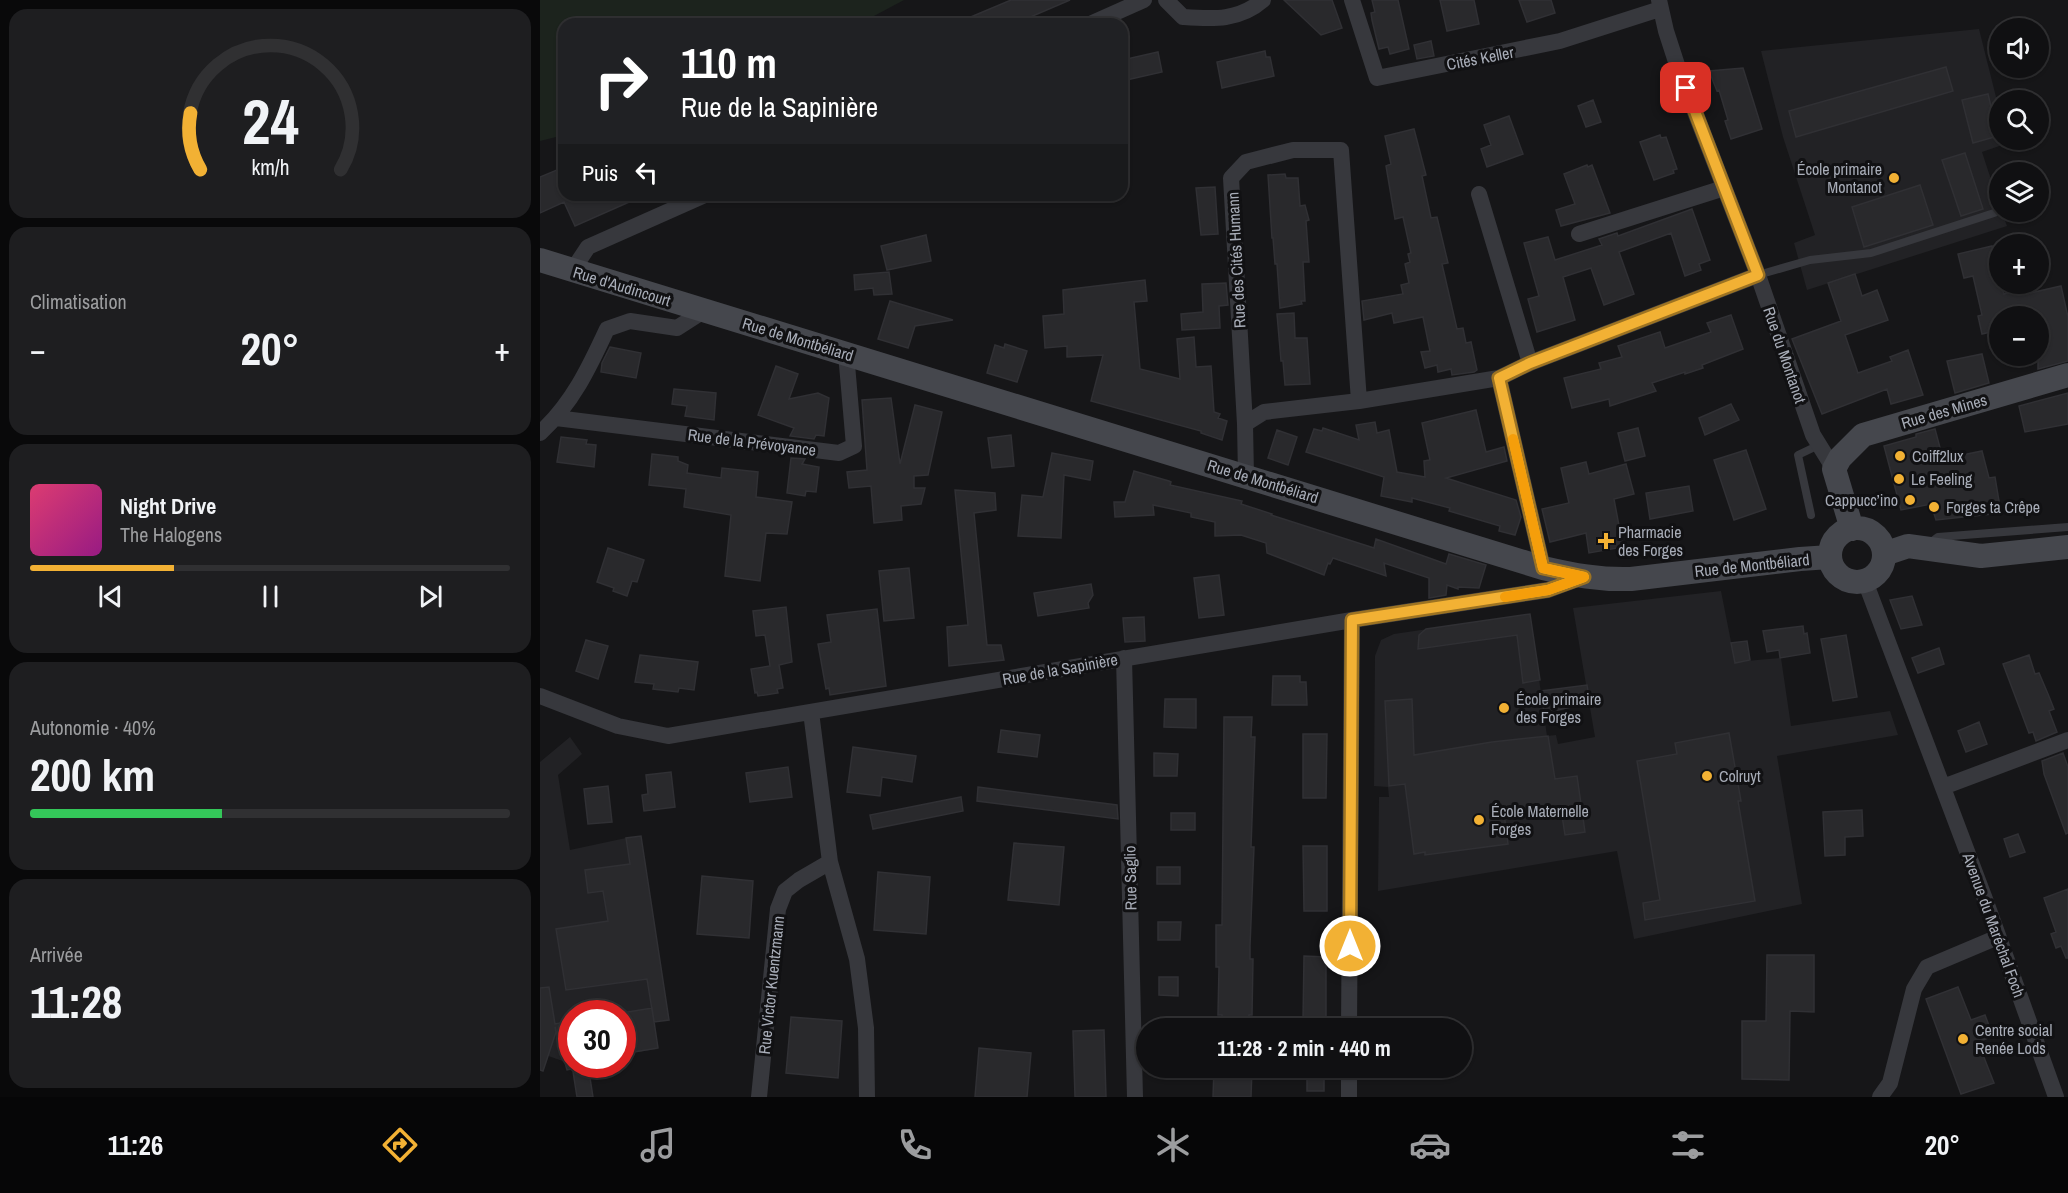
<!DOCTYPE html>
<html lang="fr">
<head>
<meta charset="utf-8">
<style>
  body { margin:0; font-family:"Archivo Narrow",sans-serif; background:#1e1e20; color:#f1f3f6; height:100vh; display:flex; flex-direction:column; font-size:22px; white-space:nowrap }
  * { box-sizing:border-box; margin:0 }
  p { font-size:20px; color:#9c9d9f }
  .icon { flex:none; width:33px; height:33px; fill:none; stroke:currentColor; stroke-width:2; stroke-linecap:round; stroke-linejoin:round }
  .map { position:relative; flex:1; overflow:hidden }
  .drawer { display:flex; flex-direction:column; gap:9px; padding:9px; background:#09090a; width:540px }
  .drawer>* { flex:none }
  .top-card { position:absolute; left:18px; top:18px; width:570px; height:183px; border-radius:18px; box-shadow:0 2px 4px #0004,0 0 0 2px #303032; background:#202124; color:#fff; overflow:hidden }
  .buttons { position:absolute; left:1449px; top:18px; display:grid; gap:12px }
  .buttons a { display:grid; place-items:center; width:60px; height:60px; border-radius:50%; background:#101012; box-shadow:0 2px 4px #0004,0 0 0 2px #303032; font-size:30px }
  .speed { position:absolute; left:18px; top:1000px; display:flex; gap:12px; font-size:30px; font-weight:700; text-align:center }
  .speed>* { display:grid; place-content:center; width:78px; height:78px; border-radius:50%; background:#101012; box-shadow:0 2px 4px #0004,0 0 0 2px #303032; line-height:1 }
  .speed .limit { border:9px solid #d22; background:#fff; color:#111 }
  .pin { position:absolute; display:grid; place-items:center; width:51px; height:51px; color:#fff; margin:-26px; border-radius:12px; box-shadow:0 3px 9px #0006 }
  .me { position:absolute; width:66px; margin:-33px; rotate:0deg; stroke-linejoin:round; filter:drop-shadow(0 0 4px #0008) }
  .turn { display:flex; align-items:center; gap:21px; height:126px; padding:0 24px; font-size:27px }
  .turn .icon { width:78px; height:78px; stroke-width:2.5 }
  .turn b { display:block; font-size:42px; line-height:51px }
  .then { display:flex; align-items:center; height:57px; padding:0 24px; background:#0003; gap:12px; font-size:22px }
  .big { font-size:45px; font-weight:800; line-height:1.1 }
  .drawer .widget { flex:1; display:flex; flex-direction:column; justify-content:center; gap:9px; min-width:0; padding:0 21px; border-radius:18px; background:#1e1e20 }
  .drawer .dial { align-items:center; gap:0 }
  .dial svg { height:156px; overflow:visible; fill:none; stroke:#303032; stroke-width:7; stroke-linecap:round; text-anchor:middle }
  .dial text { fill:#f1f3f6; stroke:none }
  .song { display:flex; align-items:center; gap:18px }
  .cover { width:72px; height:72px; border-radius:9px; background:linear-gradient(135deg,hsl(340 70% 55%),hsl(310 70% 35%)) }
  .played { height:6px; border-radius:3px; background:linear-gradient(90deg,#f2b134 30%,#303032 30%) }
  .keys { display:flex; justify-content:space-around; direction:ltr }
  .heat { display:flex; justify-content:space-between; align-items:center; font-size:33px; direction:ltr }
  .charge { height:9px; border-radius:4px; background:linear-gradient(90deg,#34c759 40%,#303032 0) }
  .trip { position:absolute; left:596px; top:1018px; width:336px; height:60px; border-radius:30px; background:#101012; box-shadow:0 2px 4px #0004,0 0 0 2px #303032; font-weight:800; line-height:60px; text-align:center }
  .tab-bar { display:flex; height:96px; justify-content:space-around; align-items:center; background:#060607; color:#9c9d9f }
  .tab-bar .icon { width:42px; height:42px }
  .tab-bar .active { color:#f2b134 }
  .tab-bar b { font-size:27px; color:#f1f3f6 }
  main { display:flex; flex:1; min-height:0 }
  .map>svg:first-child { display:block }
  .built { fill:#222225 }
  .green { fill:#1c231d }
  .building { fill:#29292c; stroke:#303034; stroke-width:1.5 }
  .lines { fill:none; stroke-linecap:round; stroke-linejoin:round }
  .lane { stroke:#37383d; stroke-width:8 }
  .street { stroke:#37383d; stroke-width:16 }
  .secondary { stroke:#45474d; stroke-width:24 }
  .route-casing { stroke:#9d7322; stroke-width:15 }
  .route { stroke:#f2b134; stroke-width:10 }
  .slow { stroke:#f59e0b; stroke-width:10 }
  .poi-dot { fill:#f2b134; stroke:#111113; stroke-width:2 }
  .labels { text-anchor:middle; stroke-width:6; stroke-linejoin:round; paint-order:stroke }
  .street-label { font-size:16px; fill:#a8adb8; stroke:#111113 }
  .poi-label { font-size:16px; fill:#a8adb8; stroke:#111113; text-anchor:start }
</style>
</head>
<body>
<main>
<section class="drawer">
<div class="widget dial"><svg viewBox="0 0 100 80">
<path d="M14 69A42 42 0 1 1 86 69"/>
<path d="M14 69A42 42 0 0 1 9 40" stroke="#f2b134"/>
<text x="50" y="56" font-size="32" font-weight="700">24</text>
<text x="50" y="72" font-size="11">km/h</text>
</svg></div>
<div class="widget"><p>Climatisation</p>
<div class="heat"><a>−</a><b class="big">20°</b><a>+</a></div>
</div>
<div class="widget">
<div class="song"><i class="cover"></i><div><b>Night Drive</b><p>The Halogens</p></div></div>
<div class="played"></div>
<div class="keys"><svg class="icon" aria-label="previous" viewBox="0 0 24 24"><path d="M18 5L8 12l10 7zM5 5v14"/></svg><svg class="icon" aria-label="pause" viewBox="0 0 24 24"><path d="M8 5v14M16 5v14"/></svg><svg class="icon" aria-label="next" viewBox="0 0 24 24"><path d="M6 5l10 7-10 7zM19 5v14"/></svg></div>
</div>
<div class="widget"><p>Autonomie · 40%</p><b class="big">200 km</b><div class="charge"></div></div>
<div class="widget"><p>Arrivée</p><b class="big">11:28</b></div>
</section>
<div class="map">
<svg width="1528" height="1097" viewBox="0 0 1528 1097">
  <rect width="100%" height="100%" fill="#161618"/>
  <path class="built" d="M1439 29 1459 109 1460 140H1467L1468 143 1442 152 1459 204 1460 212H1462L1467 226 1267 290 1254 243 1275 235 1243 137 1221 51Z
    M1181 591 1195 662 1241 658 1251 726 1350 711 1358 735 1237 756 1262 904 1094 939 1077 851 838 891 839 797H849L848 787 834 786 835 656 841 640 854 634 990 614 1007 736 1016 735 1018 744 1055 737 1033 608Z
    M30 737 42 754 18 775 30 850 86 838 118 1049 83 1054 82 1014H32L31 1064 0 1053V762Z"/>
  <path class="green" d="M0 0H364L319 24H24V135L0 141Z"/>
  <path class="building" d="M471 0H530L474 24H414Z
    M744 0H792L802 28 781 35Z
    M832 0H858L869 49 850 54 848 47 839 49 832 20 831 13 835 12Z
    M900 0H934L939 24 907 31Z
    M979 0H1011L1015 13 987 22Z
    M891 41 894 56 877 59 874 45Z
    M725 51 726 57H730L734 76 682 88 677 62Z
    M618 52 622 72 582 81V60Z
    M1406 67 1413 91 1256 137 1249 111Z
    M1203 68 1222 129 1191 139 1185 121 1188 120 1179 90 1177 91 1169 71Z
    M1448 94 1458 136 1433 143 1422 100Z
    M1053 100 1061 122 1046 127 1038 106Z
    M969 116 983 154 947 167 941 149 951 145 944 125Z
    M874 129 886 175 882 176 891 218 897 217 908 263 902 264 917 329 923 328 926 343 931 342 937 370 934 372 912 375 911 369 898 372 897 365 885 368 881 352 890 351 883 317 854 323 852 313 824 320 822 301 863 294 861 285 869 283 865 264 870 262 868 254 871 253 863 217 855 219 846 166 851 164 845 136Z
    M1120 135 1121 138 1126 137 1137 169 1133 170 1134 173 1114 180 1100 142Z
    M1425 153 1443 209 1421 216 1402 160Z
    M1047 165 1048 167 1052 165 1070 213 1021 226 1016 210 1035 204 1024 174Z
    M24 167V195H105L35 226 24 202 0 213V177Z
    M745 174 746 178H758L760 206 765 205 769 220 766 221 769 262H763L765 301H761L762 304 740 308 737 264H735L733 238H732L728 175Z
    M1380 185 1393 225 1324 247 1312 207Z
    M675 187 678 234 661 235 656 188Z
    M1152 209 1170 260 1159 264 1161 270 1145 276 1131 233 1079 252 1094 294 1064 305 1051 268 1023 277 1035 320 997 332 988 299 999 296 984 243 1008 237 1015 260 1062 245 1059 239 1077 233 1078 236Z
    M386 235 391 261 347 270 341 246Z
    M1452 246 1460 284H1461L1464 294 1484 288 1486 294 1521 286 1528 317V361L1498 369V316H1456L1459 330 1442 334 1438 316 1442 315 1433 276 1424 278 1418 254Z
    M349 272 352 294 334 295 333 288 315 290 314 275Z
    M1315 274 1322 296 1337 290 1348 320 1305 335 1318 373 1352 361 1350 357 1368 350 1383 395 1351 404 1347 389 1282 414 1252 339 1301 321 1288 283Z
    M605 280 607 301 594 302 600 369 640 379 637 339 654 337 656 367 671 366 674 412 680 414 678 418 687 421 682 440 661 433V431L551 401 563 355 527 357V346L505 348 503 316 524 314 523 290Z
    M686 283 688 305 679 306 680 328 642 330 641 314 663 312 662 284Z
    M350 301 413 320 375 326 368 348 338 339Z
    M754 313 755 338H767L770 384 745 385 743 361H741L737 314Z
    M1191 315 1203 349 1162 365 1163 368 1145 374V372L1112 383 1116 391 1070 406 1069 399 1032 408 1024 378 1061 369 1059 363 1082 357 1078 346 1120 332 1125 348 1171 332 1167 323Z
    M465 344 487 351 477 382 447 373 455 345 464 348Z
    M70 347 101 353 96 378 61 372 62 363Z
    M1442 354 1449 383 1415 393 1407 361Z
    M236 366 258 374 249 399 278 393 289 398 284 436 276 435 274 439 250 436 254 428 218 415Z
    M134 389 176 393 174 420 145 416 147 406 132 404Z
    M1528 393V424L1485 432 1479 406Z
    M351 398 360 464 375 405 402 412 388 475 374 476V488H385L381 504 361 506 362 520 334 523 331 486 309 488 307 472 327 470 322 400Z
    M1191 404 1199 420 1165 435 1159 418Z
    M936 410 946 452 964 447 967 461 906 478 976 500 981 517 975 535 959 531 960 526 909 511 910 508 872 498V502L841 496 844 477 766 452 774 429 782 431 783 428 819 440 816 425 835 422 837 433 849 430 857 472 885 477 884 461 890 460 882 423Z
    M1098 428 1105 456 1085 461 1078 433Z
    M1395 429 1403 459 1442 451 1449 478 1455 477 1461 513 1396 520 1391 504 1361 510 1344 446 1376 437V434Z
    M737 430 757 437 748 465 728 458Z
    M471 435 474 466 452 468 448 438Z
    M21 437 47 440 46 444 56 445 54 467 17 462Z
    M1206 450 1226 509 1194 520 1174 460Z
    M512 453 553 461 550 480 524 475 521 538 478 536 482 495 503 497Z
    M112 454 138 457V461L148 465 147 473 181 478 182 468 218 472 216 497 252 502 247 534 226 533 220 581 185 576 191 515 144 507 146 489 109 485Z
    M251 458 265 459 262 464 279 467 276 492 266 491 265 496 247 493Z
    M1046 462 1049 474 1086 464 1094 494 1074 499 1083 547 1049 553 1046 533 1010 542 1002 509 1029 503 1021 468Z
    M594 471 629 481 631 482 630 485 702 501 701 504 732 514 731 515 834 548 836 539 906 564 909 554 946 565 939 588 918 587V589L907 585 906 595 889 598V578L844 563 846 576 793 558 790 564 788 563 784 575 727 553 726 543 701 535 675 536V522L651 517V513L613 505 614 515 575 517 574 502H585Z
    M1149 486 1153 511 1110 519 1106 493Z
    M415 490 455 493 456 510 434 513 447 645H461L464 660 409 666 407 627 428 625Z
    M68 548 104 560 97 582 92 581 87 596 73 591 74 588 57 582Z
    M369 568 374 618 344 621 339 571Z
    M679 575 684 615 659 618 654 578Z
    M551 584 553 595 548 603 549 608 498 616 494 593Z
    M1372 596 1382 625 1361 629 1350 600Z
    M246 607 252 662 239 665 243 688 237 689 238 693 218 696 217 692 215 693 211 669 230 666 225 635 216 636 213 611Z
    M337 609 346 686 290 695 289 688 286 689 278 644 291 642 287 615Z
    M990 614 1000 680 983 683 977 635 878 649 879 635 886 629Z
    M604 617 605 641 585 642 583 618Z
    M1263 626 1264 634 1267 633 1270 653 1240 658 1239 650 1227 652 1223 631Z
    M1306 635 1317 697 1293 701 1281 639Z
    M46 640 68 646 58 679 36 671Z
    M1207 641 1210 660 1195 663 1191 643Z
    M1399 648 1404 664 1378 673 1372 658Z
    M100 655 158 662 154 690 139 688 138 692 113 689 114 684 95 682Z
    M1489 655 1495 674 1499 673 1508 694 1514 709 1509 711 1517 732 1496 741 1493 732 1489 733 1463 664Z
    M733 676H760V682H766L767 705H732Z
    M1047 685 1050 703 1004 713 1001 691Z
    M625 699H656V728L624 727Z
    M872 699 874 755 952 742 1008 736 1015 779 1037 776 1045 832 1025 835 1021 809 994 813V809L964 813 968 844 885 855V852L874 854 865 784 849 786 845 701Z
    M684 717H712L711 737H715L711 847H714L710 946V959H713L712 1015H709V1028H682V1015H678L679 967H676V925H682Z
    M1439 722 1447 744 1426 752 1418 731Z
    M461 730 500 735 497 757 458 752Z
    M1189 733 1201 801H1198L1215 901 1105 920 1103 903 1120 900 1097 761 1137 754 1135 743Z
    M763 734H787L786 798H763Z
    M313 747 376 756 372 782 342 777 340 796 307 792Z
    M614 753 638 754 637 776H614Z
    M1523 753 1528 767V833L1526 834 1504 774 1502 761Z
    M248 767 252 797 210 802 206 773Z
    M131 772 135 807 104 811 102 795 108 794 106 775Z
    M68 786 72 822 48 824 44 789Z
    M438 787 577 805 578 819 437 801Z
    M421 797 423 811 333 829 330 815Z
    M1322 810 1323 836 1305 837V855L1285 856 1283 812Z
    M631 813H655V830H631Z
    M1478 834 1485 852 1470 857 1464 839Z
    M101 836 129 1020 114 1022 107 979 26 990 16 929 68 921 63 891 48 893 45 870 90 864 86 838Z
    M474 843 524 847 519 905 468 900Z
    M763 846H787V911H764Z
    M617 867H640V884H617Z
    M338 872 390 877 386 934 334 930Z
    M162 876 213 881 209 938 157 934Z
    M1528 889V958H1526L1521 946 1516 948 1511 934 1516 932 1504 898Z
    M618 922H641L640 940H618Z
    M1227 955H1274V1012L1250 1011 1249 1080 1202 1079V1021H1226Z
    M764 956 786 957V1020H763Z
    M619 977H638V996L619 995Z
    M9 987 15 1024 32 1021V1069L27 1070 15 1027 16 1032 3 1071 0 1070V988Z
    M1418 987 1431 1020 1445 1015 1453 1036 1438 1042 1454 1083 1421 1094 1386 999Z
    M112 1008 118 1048 82 1054V1013Z
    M251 1017 302 1021 298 1078 246 1073Z
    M564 1030 566 1097H535L533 1031Z
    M439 1048 491 1053 487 1097H435Z
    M32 1065H48L53 1097H37Z
    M712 1068 711 1097H673L674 1069Z
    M767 1068H784V1091H767Z"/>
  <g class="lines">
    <path class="lane" d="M1218 275 1270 260 1331 253 1454 213
      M1271 515 1258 455 1279 445
      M1390 543 1398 537 1528 527"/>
    <path class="street" d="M626 0 643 17C673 19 699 21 723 0
      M812 0 837 78 1020 41 1120 9
      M1119 0 1126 31 1138 68 1218 275 1273 435 1294 469
      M550 24 604 0
      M939 194 990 363
      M1039 234 1184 188
      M32 271 48 247 165 195
      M959 378 1003 568
      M16 418 299 453 314 446 306 353
      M705 424 724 412 819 401 959 378 990 363 1218 275
      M0 433C32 404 49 368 67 329L90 321 137 328 165 310
      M706 476 705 424 691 178 706 162 753 150H801L819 401
      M1325 581 1445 899 1516 1097
      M584 658 595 1097
      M0 696 78 726 128 736 812 620 1008 590 1043 577
      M271 712 290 862 317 959 326 1028 327 1097
      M1403 787 1528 740
      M809 1029 812 620
      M219 1097 238 909 245 891 259 880 290 862
      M809 1097V1068
      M1340 1097 1350 1083 1374 989 1387 967 1458 937"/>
    <path class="secondary" d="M0 260 1003 568C1033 575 1060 580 1091 579L1260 559 1290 557
      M1290 555a27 27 0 1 1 54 0a27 27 0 1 1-54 0Z
      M1312 529 1294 469 1300 458 1323 435 1528 375
      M1344 554 1368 546 1441 556 1528 547"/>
  </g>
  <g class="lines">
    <defs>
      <path id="route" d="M810 946 812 620 1008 590 1044 577 1003 568 959 378 990 363 1218 275 1146 88"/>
    </defs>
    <use href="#route" class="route-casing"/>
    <use href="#route" class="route"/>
    <path class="slow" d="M965 597 1008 590 1044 577 1003 568 973 439"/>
  </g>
  <g class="poi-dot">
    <circle cx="1354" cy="178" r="6"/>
    <circle cx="1360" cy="456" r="6"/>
    <circle cx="1359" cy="479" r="6"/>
    <circle cx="1370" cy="500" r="6"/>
    <circle cx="1394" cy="507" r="6"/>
    <path d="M1063 532h6v6h6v6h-6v6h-6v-6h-6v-6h6z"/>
    <circle cx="964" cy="708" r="6"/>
    <circle cx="1167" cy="776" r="6"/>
    <circle cx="939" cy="820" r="6"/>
    <circle cx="1423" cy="1039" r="6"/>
  </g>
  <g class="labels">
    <g class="street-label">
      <text transform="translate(940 58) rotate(-11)" y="6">Cités Keller</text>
      <text transform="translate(696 260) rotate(-93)" y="6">Rue des Cités Humann</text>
      <text transform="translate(82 286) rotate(17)" y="6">Rue d'Audincourt</text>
      <text transform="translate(258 339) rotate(17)" y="6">Rue de Montbéliard</text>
      <text transform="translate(1245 355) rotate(71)" y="6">Rue du Montanot</text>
      <text transform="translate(1404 411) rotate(-16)" y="6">Rue des Mines</text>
      <text transform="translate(212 442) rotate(7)" y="6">Rue de la Prévoyance</text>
      <text transform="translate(723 481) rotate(17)" y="6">Rue de Montbéliard</text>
      <text transform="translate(1212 565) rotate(-6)" y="6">Rue de Montbéliard</text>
      <text transform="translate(520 669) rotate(-10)" y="6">Rue de la Sapinière</text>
      <text transform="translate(590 878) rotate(-91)" y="6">Rue Saglio</text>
      <text transform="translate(1454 925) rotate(70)" y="6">Avenue du Maréchal Foch</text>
      <text transform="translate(231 985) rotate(-84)" y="6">Rue Victor Kuentzmann</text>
    </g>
    <g class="poi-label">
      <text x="1342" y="175" text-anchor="end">École primaire<tspan x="1342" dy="18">Montanot</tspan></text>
      <text x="1372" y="462">Coiff2lux</text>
      <text x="1371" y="485">Le Feeling</text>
      <text x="1358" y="506" text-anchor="end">Cappucc’ino</text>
      <text x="1406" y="513">Forges ta Crêpe</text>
      <text x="1078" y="538">Pharmacie<tspan x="1078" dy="18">des Forges</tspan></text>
      <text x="976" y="705">École primaire<tspan x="976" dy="18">des Forges</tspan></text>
      <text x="1179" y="782">Colruyt</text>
      <text x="951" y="817">École Maternelle<tspan x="951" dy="18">Forges</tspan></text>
      <text x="1435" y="1036">Centre social<tspan x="1435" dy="18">Renée Lods</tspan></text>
    </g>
  </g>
</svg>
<div class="buttons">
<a><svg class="icon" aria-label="sound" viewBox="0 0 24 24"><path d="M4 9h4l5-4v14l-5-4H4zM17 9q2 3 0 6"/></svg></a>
<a><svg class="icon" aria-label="search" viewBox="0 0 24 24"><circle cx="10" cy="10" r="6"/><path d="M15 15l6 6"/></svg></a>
<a><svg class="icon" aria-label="layers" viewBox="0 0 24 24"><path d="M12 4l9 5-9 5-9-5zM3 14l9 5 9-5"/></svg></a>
<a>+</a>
<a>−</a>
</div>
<div class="speed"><div class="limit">30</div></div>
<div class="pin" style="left:1146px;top:88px;background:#d93025"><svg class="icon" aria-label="arrive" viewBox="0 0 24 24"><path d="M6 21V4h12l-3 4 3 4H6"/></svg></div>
<svg class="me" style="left:810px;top:946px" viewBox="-20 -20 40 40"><circle r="17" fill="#f2b134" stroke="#fff" stroke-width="3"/><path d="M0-11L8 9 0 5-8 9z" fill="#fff"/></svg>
<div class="trip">11:28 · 2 min · 440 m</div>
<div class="top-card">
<div class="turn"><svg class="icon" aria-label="right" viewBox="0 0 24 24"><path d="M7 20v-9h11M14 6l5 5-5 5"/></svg><div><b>110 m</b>Rue de la Sapinière</div></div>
<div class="then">Puis<svg class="icon" aria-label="left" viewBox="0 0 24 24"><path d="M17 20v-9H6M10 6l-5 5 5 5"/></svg></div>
</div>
</div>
</main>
<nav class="tab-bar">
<b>11:26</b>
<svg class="icon active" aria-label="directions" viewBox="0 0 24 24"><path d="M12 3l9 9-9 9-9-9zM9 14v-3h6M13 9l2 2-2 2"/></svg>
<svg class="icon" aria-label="music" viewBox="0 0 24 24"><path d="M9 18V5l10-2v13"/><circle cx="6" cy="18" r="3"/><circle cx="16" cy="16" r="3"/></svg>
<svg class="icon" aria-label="phone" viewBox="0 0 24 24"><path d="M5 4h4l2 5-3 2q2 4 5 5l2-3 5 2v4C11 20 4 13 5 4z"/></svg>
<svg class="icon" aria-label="climate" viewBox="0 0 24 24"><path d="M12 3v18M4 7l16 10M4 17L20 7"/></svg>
<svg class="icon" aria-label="car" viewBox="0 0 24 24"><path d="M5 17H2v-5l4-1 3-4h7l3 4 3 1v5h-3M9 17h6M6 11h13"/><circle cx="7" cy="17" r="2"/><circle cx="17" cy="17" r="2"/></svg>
<svg class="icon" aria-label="filters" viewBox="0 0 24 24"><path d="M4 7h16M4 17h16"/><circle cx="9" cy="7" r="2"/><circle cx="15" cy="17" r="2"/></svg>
<b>20°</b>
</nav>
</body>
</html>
